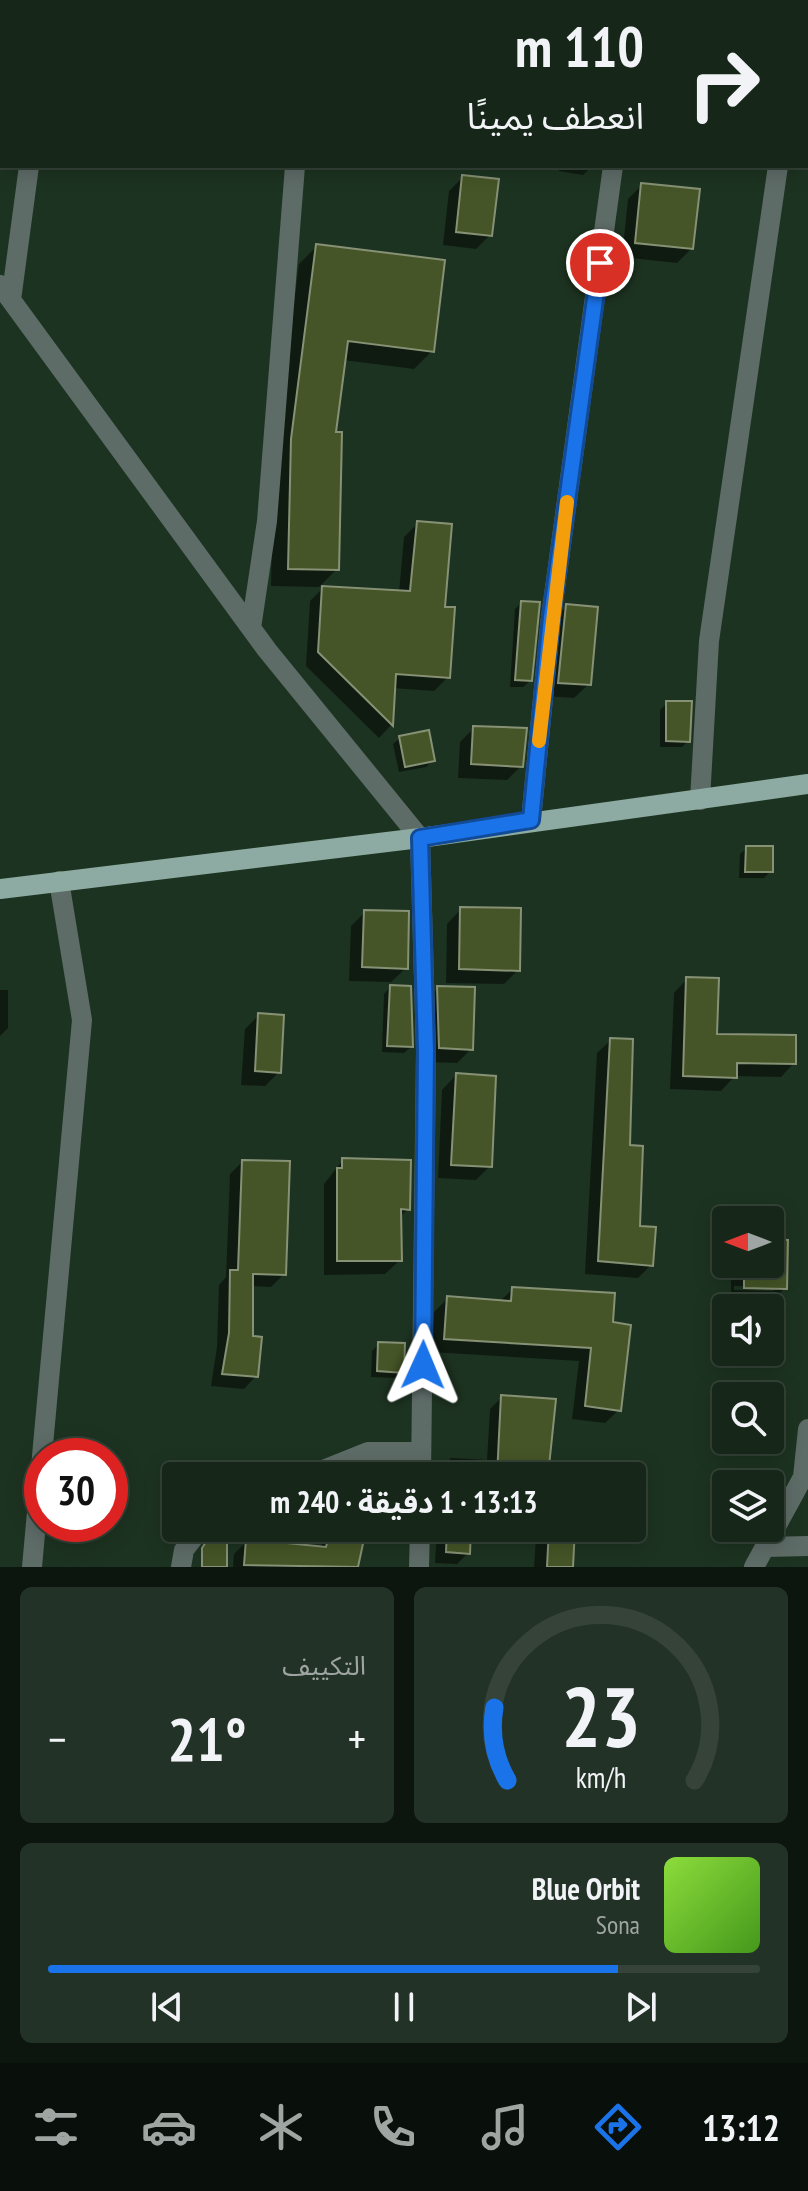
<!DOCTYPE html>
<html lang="ar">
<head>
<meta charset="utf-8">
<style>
  body { margin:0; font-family:"PT Sans Narrow","Noto Sans Arabic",sans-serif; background:#233226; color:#f1f3f6; direction:rtl; height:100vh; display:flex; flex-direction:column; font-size:30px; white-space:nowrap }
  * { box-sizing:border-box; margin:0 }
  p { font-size:26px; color:#9ea5a2 }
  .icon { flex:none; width:44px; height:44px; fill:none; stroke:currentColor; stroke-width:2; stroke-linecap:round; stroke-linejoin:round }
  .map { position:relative; height:1567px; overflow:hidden; direction:ltr }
  .panel { display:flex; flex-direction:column; gap:20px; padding:20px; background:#0c150e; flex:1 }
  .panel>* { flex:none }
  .hud { position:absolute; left:0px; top:0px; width:808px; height:168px; box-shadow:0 4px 20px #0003,0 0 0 2px #354338; direction:rtl; background:#162619; color:#f1f3f6; overflow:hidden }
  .needle { width:52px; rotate:270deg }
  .controls { position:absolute; left:712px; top:1206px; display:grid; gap:16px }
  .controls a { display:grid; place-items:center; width:72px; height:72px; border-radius:8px; background:#162619; box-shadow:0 4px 20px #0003,0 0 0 2px #354338; font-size:40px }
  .speed { position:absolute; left:24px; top:1438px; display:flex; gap:16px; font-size:40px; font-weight:700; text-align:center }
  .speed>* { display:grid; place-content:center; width:104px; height:104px; border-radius:50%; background:#162619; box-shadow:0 4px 20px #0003,0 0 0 2px #354338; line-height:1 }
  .speed .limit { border:12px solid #d22; background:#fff; color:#111 }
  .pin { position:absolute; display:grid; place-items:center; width:68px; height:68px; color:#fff; margin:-34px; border:4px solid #fff; border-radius:50%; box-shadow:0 2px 8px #0007 }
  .me { position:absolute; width:88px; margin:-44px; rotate:1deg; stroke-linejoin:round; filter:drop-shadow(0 0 6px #0008) }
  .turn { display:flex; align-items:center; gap:28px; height:168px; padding:0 32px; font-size:36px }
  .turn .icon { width:104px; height:104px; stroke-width:2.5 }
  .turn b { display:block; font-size:56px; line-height:68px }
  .big { font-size:60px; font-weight:700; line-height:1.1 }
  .panel .tile { flex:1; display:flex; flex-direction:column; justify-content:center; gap:12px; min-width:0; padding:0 28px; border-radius:12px; background:#233226 }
  .panel .dial { align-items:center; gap:0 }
  .dial svg { height:208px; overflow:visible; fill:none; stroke:#354338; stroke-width:7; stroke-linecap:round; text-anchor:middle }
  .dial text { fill:#f1f3f6; stroke:none }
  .song { display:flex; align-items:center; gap:24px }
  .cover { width:96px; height:96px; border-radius:12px; background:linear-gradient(135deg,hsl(90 70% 55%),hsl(100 70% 35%)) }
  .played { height:8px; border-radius:4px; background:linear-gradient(90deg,#1a73e8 80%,#354338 80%) }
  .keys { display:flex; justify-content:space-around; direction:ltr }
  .heat { display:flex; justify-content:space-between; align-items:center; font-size:44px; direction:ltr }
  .panel .tiles { flex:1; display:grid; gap:20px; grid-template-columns:1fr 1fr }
  .tile:last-child { grid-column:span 2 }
  .trip { position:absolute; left:162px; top:1462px; width:484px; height:80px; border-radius:8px; background:#162619; box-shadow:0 4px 20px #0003,0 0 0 2px #354338; font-weight:700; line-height:80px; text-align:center; direction:rtl }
  .tabs { display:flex; height:128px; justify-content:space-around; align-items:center; background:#090f0a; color:#9ea5a2 }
  .tabs .icon { width:56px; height:56px }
  .tabs .active { color:#1a73e8 }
  .tabs b { font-size:36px; color:#f1f3f6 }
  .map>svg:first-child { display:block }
  .shadow { fill:#0007; fill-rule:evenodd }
  .building { fill:#465527; stroke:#879175; stroke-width:2 }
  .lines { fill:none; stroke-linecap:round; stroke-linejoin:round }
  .minor { stroke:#5e6c68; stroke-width:20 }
  .primary { stroke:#8daba2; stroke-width:20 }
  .route-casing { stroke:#114b97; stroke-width:20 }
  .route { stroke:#1a73e8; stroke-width:14 }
  .slow { stroke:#f59e0b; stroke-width:14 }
</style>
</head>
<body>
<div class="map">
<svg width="808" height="1567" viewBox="0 0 808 1567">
  <rect width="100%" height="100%" fill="#1d3321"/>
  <path class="shadow" d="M246 0H345L246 2Z
    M440 0H502L440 2Z
    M636 0H704L636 2Z
    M560 166H592L583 175 559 171Z
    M463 177 490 235 476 249 443 245 449 191Z
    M642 185 691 249 677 263 622 257 628 199Z
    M317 246 432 351 414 369 343 360 334 434 337 569 319 587 271 586 274 458 299 264Z
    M418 523 443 609 448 677 434 691 393 688 391 725 379 738 306 666 310 601 323 588 399 592 404 537Z
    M521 603 530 681 523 687H510L515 609Z
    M567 606 589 684 574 698 544 696 552 621Z
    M667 703 688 741 682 747H660V710Z
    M474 728 521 766 507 780 458 778 460 742Z
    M400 738 433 760 426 767 399 772 393 744Z
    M747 848 771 871 764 878H739L740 854Z
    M461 909 518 970 504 984 446 983 447 924Z
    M365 912 406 968 391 982 349 981 351 926Z
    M687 979 714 1036 794 1063 781 1077 735 1076 721 1091 670 1089 674 993Z
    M390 987 411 1047 404 1053 382 1052 384 994Z
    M438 988 471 1049 457 1063 426 1062 424 1002Z
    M0 990H8V1028L0 1036Z
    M259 1015 279 1072 265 1086 241 1085 245 1029Z
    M611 1040 638 1228 651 1265 638 1278 585 1274 597 1053Z
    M456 1075 490 1166 476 1180 438 1178 442 1090Z
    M343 1160 408 1209 399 1218 400 1260 385 1274 324 1275V1184Z
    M242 1162 284 1274 271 1287 251 1286 256 1376 244 1389 211 1386 217 1347 219 1285 226 1277 230 1174Z
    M770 1241 785 1288 771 1302 731 1301V1264H770ZM734 1286 774 1287V1291L734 1290Z
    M513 1289 611 1324 619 1410 605 1423 572 1419 579 1361 431 1352 434 1312 448 1298 499 1302Z
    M379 1344 402 1372 395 1378 371 1377 372 1351Z
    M502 1397 547 1476H439L440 1470 451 1458 487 1460 490 1409Z
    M437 1528H469L468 1553 457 1564 435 1563Z
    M546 1528H573L571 1567H534L536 1538Z
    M331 1533 362 1540 356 1567H233L234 1554 247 1541 318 1549Z"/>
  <path class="building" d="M462 175 499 179 492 236 456 232Z
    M641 183 700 189 693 249 635 243Z
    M316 244 445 260 434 352 348 341 336 432H342L339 570 288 569 291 439Z
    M417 521 452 524 445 607H455L450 678 396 674 393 726 318 652 322 586 410 591Z
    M521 601 540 602 532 681 515 680Z
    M566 604 598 607 591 685 558 683Z
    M666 701H692L690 742 666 741Z
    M473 726 527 728 523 767 471 764Z
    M429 730 435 761 405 767 399 736Z
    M746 846H773V872H745Z
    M460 907 521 908 520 971 459 969Z
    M364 910 409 911 408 969 362 967Z
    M686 977 719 978 717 1034 796 1035V1064L737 1063V1078L683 1076Z
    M390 985 411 986 413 1047 387 1046Z
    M437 986 475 987 473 1050 439 1048Z
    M258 1013 284 1015 281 1073 255 1071Z
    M610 1038 633 1039 630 1145 643 1146 640 1226 656 1227 653 1266 598 1261Z
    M456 1073 496 1076 492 1167 451 1165Z
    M342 1158 411 1160 410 1210 401 1209 402 1261H337V1168H342Z
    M242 1160 290 1161 286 1275 253 1274V1336L262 1337 258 1377 222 1374 229 1333 230 1270H238Z
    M770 1239 788 1240 787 1289 744 1288V1264H770Z
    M512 1287 615 1293 613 1322 631 1325 621 1411 585 1406 591 1348 444 1339 447 1296 511 1301Z
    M378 1342 405 1343 404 1373 377 1371Z
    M501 1395 556 1399 548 1476H497Z
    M447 1528H471L470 1554 446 1552Z
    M549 1528H575L573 1567H547Z
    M330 1531 364 1539 358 1567 244 1565 246 1539 326 1547Z
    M206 1542H227V1567H202V1548Z"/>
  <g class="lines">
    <path class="minor" d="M51 2V0
      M308 2V0
      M636 2V0
      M801 2 802 0
      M0 285 267 650 420 838 426 1051 421 1476
      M11 300 29 166
      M251 628 267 521 295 166
      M700 800 709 641 778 166
      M531 820 551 617 613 166
      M42 1456 82 1020 59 881
      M308 1476 368 1452H421
      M766 1547 808 1546
      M32 1567 42 1457
      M181 1567 184 1550 201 1528
      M419 1567 420 1528
      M754 1567 803 1477 808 1429"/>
    <path class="primary" d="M0 889 420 838 808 784"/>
  </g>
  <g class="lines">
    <defs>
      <path id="route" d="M423 1365 426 1051 420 838 531 820 551 617 600 263"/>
    </defs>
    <use href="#route" class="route-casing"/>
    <use href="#route" class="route"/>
    <path class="slow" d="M539 741 567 502"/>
  </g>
</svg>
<div class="controls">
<a><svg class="needle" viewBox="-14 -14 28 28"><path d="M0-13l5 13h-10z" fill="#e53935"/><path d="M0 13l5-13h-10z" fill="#9ea5a2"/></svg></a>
<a><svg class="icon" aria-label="sound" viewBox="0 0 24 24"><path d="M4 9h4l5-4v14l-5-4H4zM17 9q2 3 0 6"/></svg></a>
<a><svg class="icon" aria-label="search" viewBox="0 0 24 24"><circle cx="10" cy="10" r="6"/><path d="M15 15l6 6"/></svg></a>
<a><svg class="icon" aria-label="layers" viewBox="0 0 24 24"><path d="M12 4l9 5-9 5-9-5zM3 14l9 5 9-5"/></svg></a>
</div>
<div class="speed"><div class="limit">30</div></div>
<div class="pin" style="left:600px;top:263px;background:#d93025"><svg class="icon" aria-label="arrive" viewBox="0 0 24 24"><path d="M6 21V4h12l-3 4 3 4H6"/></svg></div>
<svg class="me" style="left:423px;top:1365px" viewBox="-20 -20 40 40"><path d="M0-17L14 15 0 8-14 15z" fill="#1a73e8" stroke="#fff" stroke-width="4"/></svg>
<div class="trip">13:13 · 1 دقيقة · 240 m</div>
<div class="hud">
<div class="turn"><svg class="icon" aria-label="right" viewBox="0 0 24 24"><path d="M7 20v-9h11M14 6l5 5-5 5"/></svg><div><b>110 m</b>انعطف يمينًا</div></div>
</div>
</div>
<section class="panel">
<div class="tiles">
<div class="tile dial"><svg viewBox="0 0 100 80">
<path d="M14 69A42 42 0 1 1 86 69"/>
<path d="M14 69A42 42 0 0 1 9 41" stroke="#1a73e8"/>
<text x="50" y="56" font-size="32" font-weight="700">23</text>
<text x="50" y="72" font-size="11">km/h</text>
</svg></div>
<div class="tile"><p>التكييف</p>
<div class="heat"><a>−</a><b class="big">21°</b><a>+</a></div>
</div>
<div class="tile">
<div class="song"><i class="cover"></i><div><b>Blue Orbit</b><p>Sona</p></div></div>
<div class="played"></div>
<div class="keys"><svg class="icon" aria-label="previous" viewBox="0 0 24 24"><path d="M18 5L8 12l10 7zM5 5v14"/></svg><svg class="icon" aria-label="pause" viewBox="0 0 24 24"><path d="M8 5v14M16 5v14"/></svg><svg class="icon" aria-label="next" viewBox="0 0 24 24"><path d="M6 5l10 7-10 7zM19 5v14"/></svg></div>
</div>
</div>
</section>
<nav class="tabs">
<b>13:12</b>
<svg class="icon active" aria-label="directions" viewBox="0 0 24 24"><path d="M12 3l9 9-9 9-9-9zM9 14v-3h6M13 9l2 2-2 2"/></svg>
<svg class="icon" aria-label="music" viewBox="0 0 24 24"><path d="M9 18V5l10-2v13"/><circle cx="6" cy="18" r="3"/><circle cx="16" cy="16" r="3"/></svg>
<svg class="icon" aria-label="phone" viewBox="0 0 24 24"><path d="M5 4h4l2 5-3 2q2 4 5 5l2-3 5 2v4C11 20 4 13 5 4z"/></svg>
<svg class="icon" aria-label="climate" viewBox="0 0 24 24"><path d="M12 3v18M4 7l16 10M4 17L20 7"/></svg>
<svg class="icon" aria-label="car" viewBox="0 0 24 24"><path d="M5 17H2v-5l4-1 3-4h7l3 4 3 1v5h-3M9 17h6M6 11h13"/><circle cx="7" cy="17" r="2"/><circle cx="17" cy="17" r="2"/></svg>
<svg class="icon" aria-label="filters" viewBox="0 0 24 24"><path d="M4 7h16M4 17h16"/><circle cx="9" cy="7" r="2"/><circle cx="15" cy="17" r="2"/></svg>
</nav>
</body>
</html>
